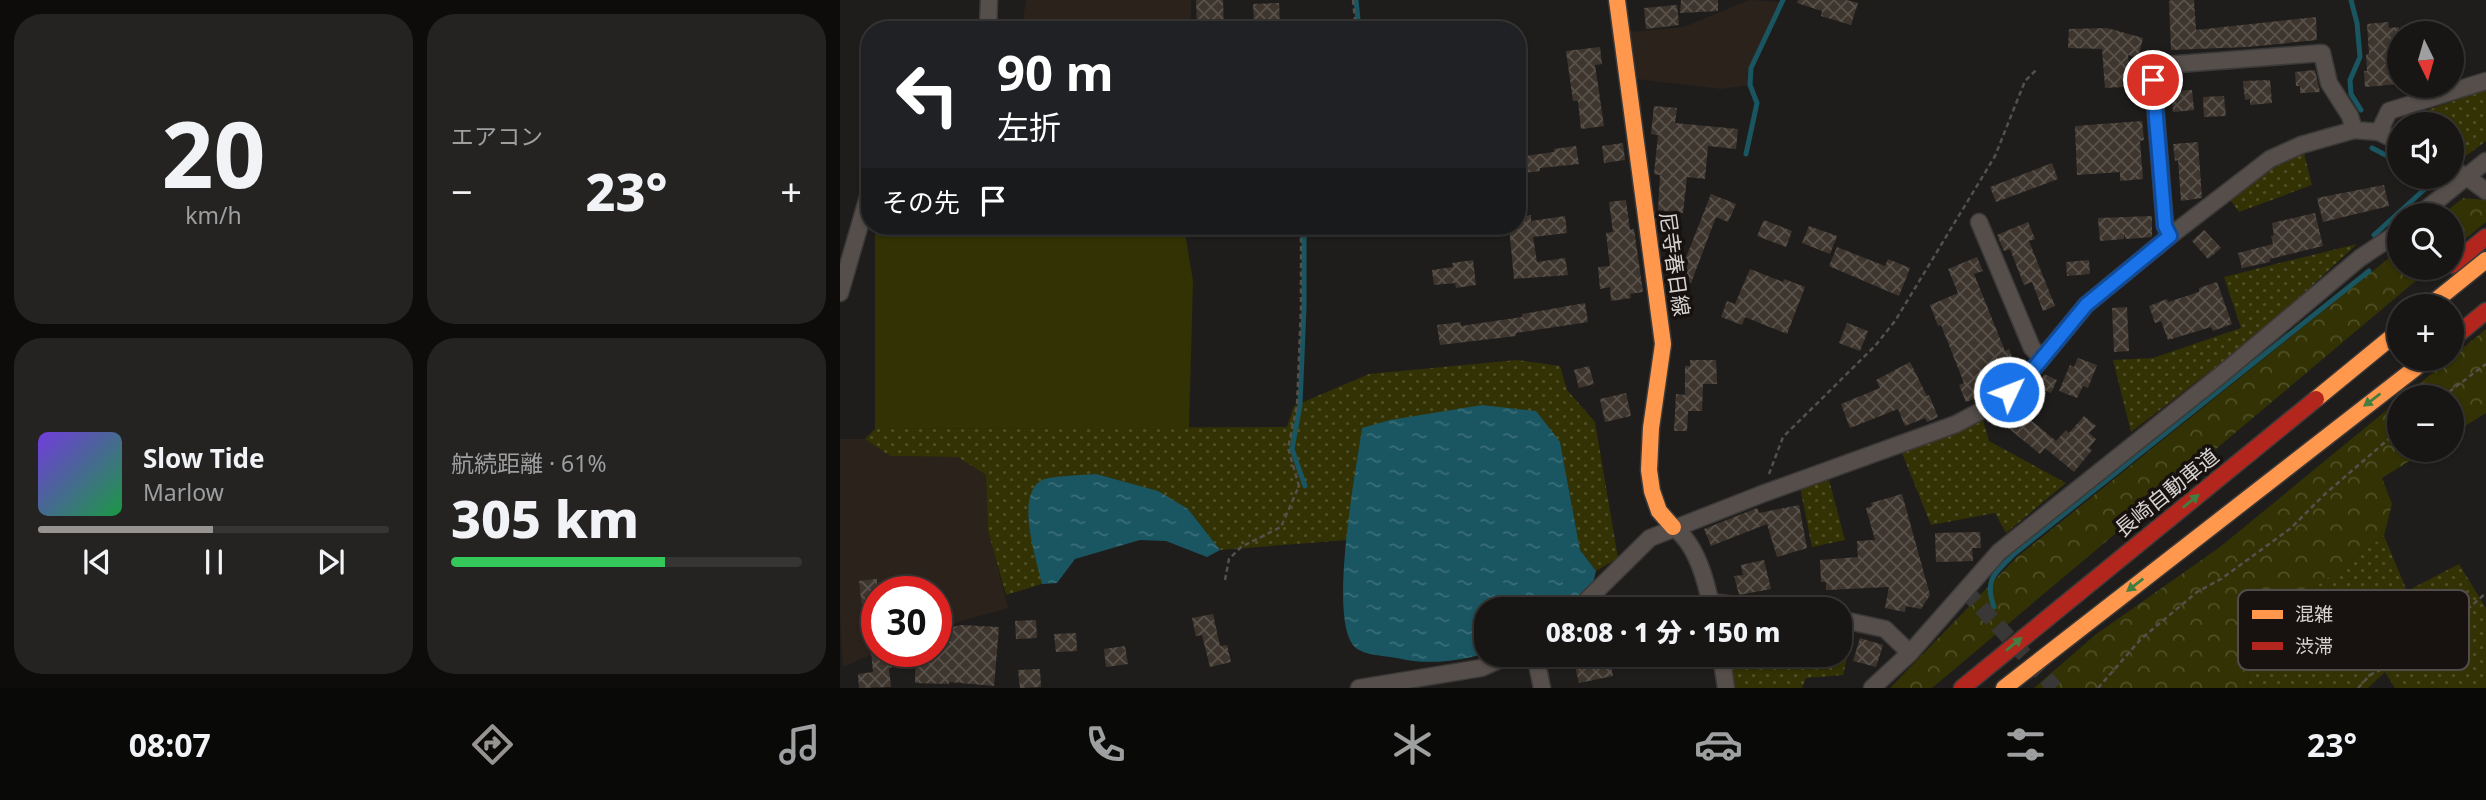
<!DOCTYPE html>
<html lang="ja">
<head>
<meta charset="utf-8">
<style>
  body { margin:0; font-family:"Noto Sans","Noto Sans JP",sans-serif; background:#242322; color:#f1f3f6; height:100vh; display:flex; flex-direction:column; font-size:26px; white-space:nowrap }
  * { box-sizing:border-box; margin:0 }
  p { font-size:23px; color:#9e9fa0 }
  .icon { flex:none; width:38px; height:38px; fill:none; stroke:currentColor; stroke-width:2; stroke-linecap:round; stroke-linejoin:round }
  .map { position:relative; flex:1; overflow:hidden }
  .side { display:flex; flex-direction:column; gap:14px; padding:14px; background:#0d0c0b; width:840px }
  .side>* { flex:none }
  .top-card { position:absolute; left:21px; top:21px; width:665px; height:214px; border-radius:28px; box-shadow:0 2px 5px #0004,0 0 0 2px #363534; background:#202124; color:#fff; overflow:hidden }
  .needle { width:46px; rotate:175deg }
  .tools { position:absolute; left:1547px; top:21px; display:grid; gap:14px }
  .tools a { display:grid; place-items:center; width:77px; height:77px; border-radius:50%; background:#171614; box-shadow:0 2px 5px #0004,0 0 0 2px #363534; font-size:35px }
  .speed { position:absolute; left:21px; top:576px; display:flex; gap:14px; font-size:35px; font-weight:700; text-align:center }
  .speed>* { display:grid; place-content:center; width:91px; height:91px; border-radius:50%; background:#171614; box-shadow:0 2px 5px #0004,0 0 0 2px #363534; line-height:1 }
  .speed .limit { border:10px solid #d22; background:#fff; color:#111 }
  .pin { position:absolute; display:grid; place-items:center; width:60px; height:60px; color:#fff; margin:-30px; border:4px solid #fff; border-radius:50%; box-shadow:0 2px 7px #0007 }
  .me { position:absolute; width:77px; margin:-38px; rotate:47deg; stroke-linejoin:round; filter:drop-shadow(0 0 5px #0008) }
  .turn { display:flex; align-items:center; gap:24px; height:147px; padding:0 21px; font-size:32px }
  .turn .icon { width:91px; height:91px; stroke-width:2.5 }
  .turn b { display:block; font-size:49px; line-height:60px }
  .then { display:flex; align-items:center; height:66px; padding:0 21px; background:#0003; gap:14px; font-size:26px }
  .big { font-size:52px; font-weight:800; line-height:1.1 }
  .side .card { flex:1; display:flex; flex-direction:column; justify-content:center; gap:10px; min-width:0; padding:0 24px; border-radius:28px; background:#242322 }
  .side .dial { align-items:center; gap:0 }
  .dial b { font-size:91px; line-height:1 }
  .song { display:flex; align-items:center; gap:21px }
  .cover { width:84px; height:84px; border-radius:10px; background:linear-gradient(135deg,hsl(260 70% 55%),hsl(140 70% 35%)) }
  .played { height:7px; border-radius:4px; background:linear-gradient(90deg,#969391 50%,#363534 50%) }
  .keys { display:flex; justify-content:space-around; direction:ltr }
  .heat { display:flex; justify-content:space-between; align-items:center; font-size:38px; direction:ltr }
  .charge { height:10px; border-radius:5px; background:linear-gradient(90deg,#34c759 61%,#363534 0) }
  .side .tiles { flex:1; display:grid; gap:14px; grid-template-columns:repeat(2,1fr) }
  .trip { position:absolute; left:634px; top:597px; width:378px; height:70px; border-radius:28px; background:#171614; box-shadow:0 2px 5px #0004,0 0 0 2px #363534; font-weight:800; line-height:70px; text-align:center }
  .menu { display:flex; height:112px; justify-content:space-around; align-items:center; background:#090908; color:#9e9fa0 }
  .menu .icon { width:49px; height:49px }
  .menu .selected { color:#969391 }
  .menu b { font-size:32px; color:#f1f3f6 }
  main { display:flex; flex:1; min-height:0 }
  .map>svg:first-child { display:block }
  .built { fill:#2b221c }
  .green { fill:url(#green-dots) }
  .forest { fill:url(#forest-crowns) }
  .pitch { fill:#323204 }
  .water { fill:url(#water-ripples) }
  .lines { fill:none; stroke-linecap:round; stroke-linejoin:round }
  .stream { stroke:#195661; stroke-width:5 }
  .building { fill:url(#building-cross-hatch) }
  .street-tunnel { stroke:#3a3836; stroke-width:16; stroke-dasharray:16 8; stroke-linecap:butt }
  .street-casing { stroke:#3b3a39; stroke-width:19 }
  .slow-casing { stroke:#3b3a39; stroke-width:19 }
  .jam-casing { stroke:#3b3a39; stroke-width:19 }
  .path { stroke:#55504d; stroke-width:2.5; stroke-dasharray:5 3.5; stroke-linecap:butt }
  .street { stroke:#554e4b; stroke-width:16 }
  .slow { stroke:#ff974d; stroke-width:16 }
  .jam { stroke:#b3261e; stroke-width:16 }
  .oneway { fill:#417e40 }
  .route-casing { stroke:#114b97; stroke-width:18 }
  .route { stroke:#1a73e8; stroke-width:12 }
  .labels { text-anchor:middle; stroke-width:7; stroke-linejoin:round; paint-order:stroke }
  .street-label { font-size:21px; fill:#d6d3d1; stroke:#171210 }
  .key { fill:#171210; stroke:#504c4a; stroke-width:2 }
  .key-label { font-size:19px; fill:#d6d3d1 }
</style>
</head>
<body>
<main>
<section class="side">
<div class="tiles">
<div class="card dial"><b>20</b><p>km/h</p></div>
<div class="card"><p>エアコン</p>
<div class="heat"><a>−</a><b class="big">23°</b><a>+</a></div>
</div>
<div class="card">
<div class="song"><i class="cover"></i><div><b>Slow Tide</b><p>Marlow</p></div></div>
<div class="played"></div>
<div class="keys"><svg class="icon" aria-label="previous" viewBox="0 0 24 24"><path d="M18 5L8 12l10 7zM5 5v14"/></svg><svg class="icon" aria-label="pause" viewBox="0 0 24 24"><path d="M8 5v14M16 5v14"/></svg><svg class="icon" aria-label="next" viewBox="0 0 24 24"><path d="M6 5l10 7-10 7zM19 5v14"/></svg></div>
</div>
<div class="card"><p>航続距離 · 61%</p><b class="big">305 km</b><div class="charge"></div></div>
</div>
</section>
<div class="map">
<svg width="1646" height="688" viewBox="0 0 1646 688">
  <defs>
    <pattern id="green-dots" width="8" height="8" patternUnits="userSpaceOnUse" patternTransform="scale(1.75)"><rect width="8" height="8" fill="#323204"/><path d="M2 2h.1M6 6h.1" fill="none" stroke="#4f4f28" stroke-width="1.8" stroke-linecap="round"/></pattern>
    <pattern id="forest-crowns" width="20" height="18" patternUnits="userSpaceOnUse" patternTransform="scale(1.75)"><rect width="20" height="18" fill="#323204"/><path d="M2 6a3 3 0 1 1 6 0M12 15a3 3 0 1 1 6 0" fill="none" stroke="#4f4f28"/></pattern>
    <pattern id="water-ripples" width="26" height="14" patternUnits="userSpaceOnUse" patternTransform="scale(1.75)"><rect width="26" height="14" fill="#195661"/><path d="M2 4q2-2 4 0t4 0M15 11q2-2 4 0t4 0" fill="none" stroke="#3a6d77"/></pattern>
    <pattern id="building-cross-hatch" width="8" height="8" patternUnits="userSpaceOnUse" patternTransform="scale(1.75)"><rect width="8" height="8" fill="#3e362e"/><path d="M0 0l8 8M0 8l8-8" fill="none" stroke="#59524b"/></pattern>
  </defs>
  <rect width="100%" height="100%" fill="#1f1d1b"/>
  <path class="built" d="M186 0H351V30H165L166 26 182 28Z
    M909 0 942 2 911 68 910 85 881 89 797 79 790 32 844 27Z
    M0 439H25L50 456 118 457 146 475 148 531 168 608 96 628V592H37V651H39L3 667 0 616Z"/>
  <path class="green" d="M1646 90V141L1623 158 1612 153V124H1563L1561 119Z
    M1464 153 1472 185 1399 212 1389 198 1435 163Z
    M1517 244 1424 330 1291 432 1273 360 1313 358 1401 328 1384 277Z
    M677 360 720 366 727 390 755 422 778 558 756 571 740 550 720 442 522 428 507 540 380 550 348 509 188 518 202 584 166 595 148 531 146 475 118 457 50 456 25 439 35 429 447 427 454 406 529 374Z
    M1143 420 1149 441 1226 483 1166 533 1155 513 1091 525 1062 453Z
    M989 480 1005 540 972 547 960 487Z
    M1544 536 1567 591 1619 564 1646 608V688H1555L1545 672 1528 688H1406L1423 626Z
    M999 625 1014 627 1003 675 966 678 962 688H893L887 655 999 654Z"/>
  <path class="forest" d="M1623 198 1646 200V222L1612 250V215H1602Z
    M1559 250V268H1591L1092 688H1050L1176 558Z
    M1646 329V413L1612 434V397H1563Z
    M1559 400V450H1587L1542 478 1552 504 1544 536 1423 626 1406 688H1194L1255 635 1380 547Z"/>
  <path class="pitch" d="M35 226H344L353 281 349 428 35 429Z"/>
  <path class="water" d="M642 405 696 411 720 442 740 550 756 571 753 583 723 609H646V653C617 662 586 665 557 658 545 656 524 655 516 648 486 624 517 466 522 428L550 420Z
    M256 474 318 491 348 509 380 550 367 557 326 541 300 540 235 559 217 583 202 584C197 560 174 495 202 480 210 476 245 475 256 474Z"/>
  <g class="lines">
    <path class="stream" d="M516 0 519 30
      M1511 0 1517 23 1520 57 1510 80 1511 94 1521 110
      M1532 148 1559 162
      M906 154 917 103 910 85 911 68 943 0
      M464 226V307L460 405 452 449 465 486
      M1534 235 1587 187 1589 179 1586 177
      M1154 607C1144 579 1155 573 1174 554L1529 271"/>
  </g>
  <path class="building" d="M356 0H383L384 30H357Z
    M841 0H878V11L840 13Z
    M958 0H1006L1018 3 1011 25 981 16 982 11 957 3Z
    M1332 0H1354L1356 30 1476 17 1477 40 1407 47 1331 50 1329 1Z
    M439 3 440 24 414 25 413 4Z
    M837 5 839 25 806 29 804 8Z
    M1548 22 1549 28 1559 27V84L1525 87 1524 71H1527L1526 55 1529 54 1527 24Z
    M1267 28 1303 38 1298 58 1288 55 1290 82H1282L1283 87 1265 88 1262 49 1228 48 1229 29Z
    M760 47 762 64 755 65 764 126 741 129 738 101H733L726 51Z
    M1475 70 1480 92 1460 93V86H1456L1455 72Z
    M1430 80 1432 103 1410 105V99L1405 100 1403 81Z
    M1352 90 1354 110 1333 112 1331 91Z
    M1384 96 1386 116 1364 117 1363 97Z
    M814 106 837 108 835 123 898 129 896 149 868 146 865 179 847 177 843 213 818 210 820 175 814 174 818 135 811 134Z
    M1302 121 1304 140 1300 141 1303 179 1280 181V172L1237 175 1235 126Z
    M1358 142 1362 198 1341 201 1338 160 1335 161 1333 144Z
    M783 143 785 160 764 163 762 146Z
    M736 146 739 164 700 168V171L677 174V157L714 152V149Z
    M1212 163 1218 179 1156 202 1150 187Z
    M1544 185 1549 206 1483 222 1477 198Z
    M871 194 896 204 888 222 876 217 851 283 838 278Z
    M786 200 790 230 794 229 803 292 790 294 791 298 771 301 770 287 760 289 758 267 770 266 766 233 773 232 769 202Z
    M1475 213 1483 246 1430 259V262L1402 268 1398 253 1433 244 1431 236 1434 235 1432 223Z
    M691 215V221L725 216 727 233 693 237 697 262 725 258 728 275 674 279 669 226H677V217Z
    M1312 216V237L1286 239 1284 234V239L1260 241 1258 218Z
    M924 220 952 231 946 247 917 236Z
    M1188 222 1195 239 1189 241 1215 306 1203 311 1192 282 1184 285 1170 249 1164 251 1157 235Z
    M969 226 997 236 990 254 962 243Z
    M1364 230 1381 248 1368 259 1352 241Z
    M997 247 1045 266 1048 259 1070 268 1059 296 989 266Z
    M1137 257 1143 271 1134 274 1165 351 1169 349 1176 367 1143 380 1148 393 1126 402 1119 385 1124 383 1101 325 1098 326 1090 305 1118 293 1108 269Z
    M633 260 636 285 616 288 615 283 594 285 592 270 613 267 612 263Z
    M1249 260 1250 274 1227 276 1226 262Z
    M910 269 943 282 944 279 965 287 947 334 905 317 902 325 881 317 887 301 895 304Z
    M1377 282 1392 324 1373 331 1371 327 1328 340 1321 321 1315 323 1309 306 1327 299 1328 302 1359 292V288Z
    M745 303 748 322 676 333V336L600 345 597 325 621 322V326L682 317V314Z
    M1287 307 1289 351 1274 352 1272 308Z
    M1007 323 1028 331 1020 351 999 343Z
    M1238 358 1257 365 1248 388 1243 386 1237 398 1219 391 1230 365 1234 367Z
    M850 360H876L877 384H863L862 411H848L847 431H834L836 394 845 395V366H850Z
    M1070 362 1087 396 1089 395 1098 417 1087 422 1085 418 1065 426 1058 409 1010 428 1001 404 1040 388 1036 380Z
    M749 366 754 384 739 388 734 370Z
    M1204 374 1217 380 1211 393 1198 388Z
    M786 393 791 416 765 422 760 399Z
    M1175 407 1216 441 1226 430 1229 433 1244 416 1256 426 1249 433 1256 439 1249 448 1252 450 1234 472 1205 448 1200 454 1162 423Z
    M1062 494 1090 595 1081 609 1066 606 1065 612 1045 608 1049 587 986 590V582H981L980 560 1018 557 1017 541 1035 540 1026 508 1032 506 1031 503Z
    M959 505 967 548 937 557 927 524 871 546 864 529 917 508 919 513Z
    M1140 532 1141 548H1132L1133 561 1096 562 1095 533Z
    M924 560 931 589 899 595 894 576 903 575 901 565Z
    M37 579V623L24 624 19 581Z
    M373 614 380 646 387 645 391 662 370 667 362 635 356 636 352 618Z
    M196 620 197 638 176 639 175 621Z
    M121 625 159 627 154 686 109 682V684L75 683 76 652 49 669 51 687 19 688 18 674 33 672 31 651H96V631Z
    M236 633 237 651 216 652 214 634Z
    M1020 638 1043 645 1036 667 1013 661Z
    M285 646 288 664 266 667 264 649Z
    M748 654H768L773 676 739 683 733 658Z
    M200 669 201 687 180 688 178 670Z"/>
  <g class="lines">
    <path class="street-tunnel" d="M1125 590 1215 688"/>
    <defs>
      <path id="street" d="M148 30 149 0
        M1539 132 1549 111 1646 81
        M1612 169 1627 177 1646 191
        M1579 215 1646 161
        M1139 222 1192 348 1202 358
        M1330 236 1325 226 1312 66 1482 53 1489 83 1510 116 1514 130
        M0 293 30 190
        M833 527C857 544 866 581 872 609
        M870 602 927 609
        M738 609 810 538 922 494 1116 424 1152 405 1186 378 1246 305 1330 236 1430 159 1461 145 1514 130 1539 132 1559 142
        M999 619 1045 629 1070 653
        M695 654 702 688
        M881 654 886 688
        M519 688 641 668 672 654
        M1032 688 1070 653 1159 552 1382 374 1520 258 1559 232"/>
      <path id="slow" d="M777 0 823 344 811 428 809 470 812 491 819 511 833 527
        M1589 306 1646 260
        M1476 399 1559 331
        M1164 688 1587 359"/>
      <path id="jam" d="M1612 265 1646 237
        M1612 339 1646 311
        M1122 688 1476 399"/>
    </defs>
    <use href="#street" class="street-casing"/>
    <use href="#slow" class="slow-casing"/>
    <use href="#jam" class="jam-casing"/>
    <path class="path" d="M513 0 516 30
      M1602 397 1646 364
      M929 474 943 437 1035 346 1055 321 1155 156 1185 81 1196 70
      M385 580 389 559 401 547 441 527 459 486 448 448 457 405 461 308V226
      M1258 688 1301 639 1357 592 1381 579 1451 528 1485 494 1559 430
      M1518 688 1530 675 1580 651 1646 593"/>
    <use href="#street" class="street"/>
    <use href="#slow" class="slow"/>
    <use href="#jam" class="jam"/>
  </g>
  <defs><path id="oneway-solid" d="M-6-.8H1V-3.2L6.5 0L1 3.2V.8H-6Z" transform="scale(1.75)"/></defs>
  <g class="oneway">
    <use href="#oneway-solid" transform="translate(1532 400) rotate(143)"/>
    <use href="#oneway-solid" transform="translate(1351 501) rotate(-39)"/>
    <use href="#oneway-solid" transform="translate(1295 585) rotate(142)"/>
    <use href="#oneway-solid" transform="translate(1174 644) rotate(-40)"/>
  </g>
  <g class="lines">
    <defs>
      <path id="route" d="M1169 392 1186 378 1246 305 1330 236 1325 226 1313 80"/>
    </defs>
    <use href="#route" class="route-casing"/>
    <use href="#route" class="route"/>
  </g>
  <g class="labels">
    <g class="street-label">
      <text transform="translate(834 264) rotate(82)" y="7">尼寺春日線</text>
      <text transform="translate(1327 493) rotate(-39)" y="7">長崎自動車道</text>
    </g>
  </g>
  <rect x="1398" y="590" width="231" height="80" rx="10" class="key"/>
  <rect x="1412" y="610" width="31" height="9" fill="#ff974d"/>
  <rect x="1412" y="642" width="31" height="8" fill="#b3261e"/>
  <g class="key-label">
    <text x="1455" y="621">混雑</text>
    <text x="1455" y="653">渋滞</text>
  </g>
</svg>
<div class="tools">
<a><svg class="needle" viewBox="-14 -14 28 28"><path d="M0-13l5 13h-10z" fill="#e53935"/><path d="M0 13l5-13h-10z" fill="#9e9fa0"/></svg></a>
<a><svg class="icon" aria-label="sound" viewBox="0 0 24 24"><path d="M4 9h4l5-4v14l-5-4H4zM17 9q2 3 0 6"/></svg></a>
<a><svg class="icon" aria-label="search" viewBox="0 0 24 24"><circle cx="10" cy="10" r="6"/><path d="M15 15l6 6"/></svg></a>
<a>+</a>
<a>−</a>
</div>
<div class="speed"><div class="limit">30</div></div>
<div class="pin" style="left:1313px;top:80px;background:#d93025"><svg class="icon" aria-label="arrive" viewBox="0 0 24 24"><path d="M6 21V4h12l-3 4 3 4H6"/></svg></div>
<svg class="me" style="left:1169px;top:392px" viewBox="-20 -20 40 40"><circle r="17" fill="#1a73e8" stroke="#fff" stroke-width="3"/><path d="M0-11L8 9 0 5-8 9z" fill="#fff"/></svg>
<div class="trip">08:08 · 1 分 · 150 m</div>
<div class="top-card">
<div class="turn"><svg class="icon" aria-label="left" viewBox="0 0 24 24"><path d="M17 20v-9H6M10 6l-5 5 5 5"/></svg><div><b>90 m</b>左折</div></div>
<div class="then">その先<svg class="icon" aria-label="arrive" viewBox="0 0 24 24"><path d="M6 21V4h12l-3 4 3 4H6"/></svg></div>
</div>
</div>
</main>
<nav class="menu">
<b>08:07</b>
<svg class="icon selected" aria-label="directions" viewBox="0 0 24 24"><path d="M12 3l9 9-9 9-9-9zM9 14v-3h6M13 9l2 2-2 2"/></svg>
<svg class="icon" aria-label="music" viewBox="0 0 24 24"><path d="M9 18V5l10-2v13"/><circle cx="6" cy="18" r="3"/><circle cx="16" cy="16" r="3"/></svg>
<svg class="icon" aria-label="phone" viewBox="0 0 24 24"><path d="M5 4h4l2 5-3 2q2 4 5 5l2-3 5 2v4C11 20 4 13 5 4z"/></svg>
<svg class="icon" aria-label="climate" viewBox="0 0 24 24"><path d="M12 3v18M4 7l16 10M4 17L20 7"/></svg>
<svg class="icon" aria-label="car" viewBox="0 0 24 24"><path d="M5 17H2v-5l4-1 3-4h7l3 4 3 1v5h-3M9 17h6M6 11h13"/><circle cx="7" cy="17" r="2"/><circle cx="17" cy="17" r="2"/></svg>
<svg class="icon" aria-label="filters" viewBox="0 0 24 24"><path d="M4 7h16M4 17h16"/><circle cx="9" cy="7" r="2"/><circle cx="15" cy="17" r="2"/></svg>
<b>23°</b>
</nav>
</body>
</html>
